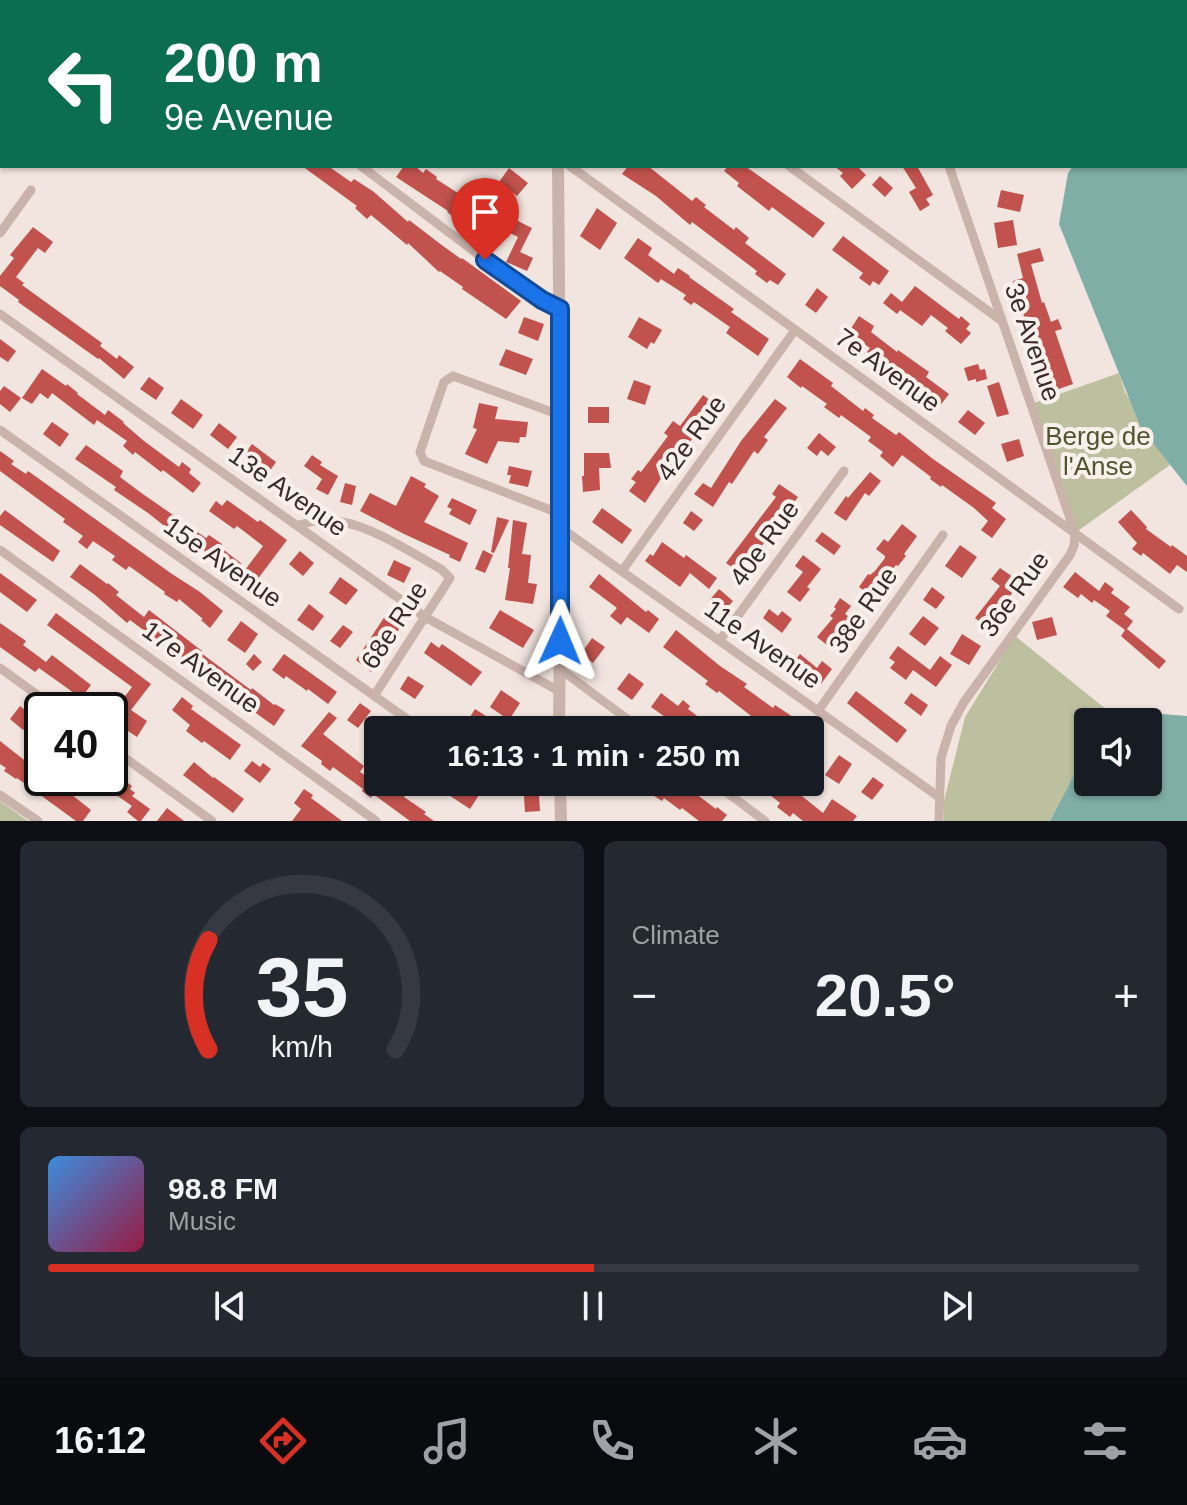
<!DOCTYPE html>
<html lang="en">
<head>
<meta charset="utf-8">
<style>
  body { margin:0; font-family:Arial,sans-serif; background:#242831; color:#f1f3f6; height:100vh; display:flex; flex-direction:column; font-size:30px; white-space:nowrap }
  * { box-sizing:border-box; margin:0 }
  p { font-size:26px; color:#9ea1a6 }
  .icon { flex:none; width:44px; height:44px; fill:none; stroke:currentColor; stroke-width:2; stroke-linecap:round; stroke-linejoin:round }
  .map { position:relative; height:821px; overflow:hidden }
  .drawer { display:flex; flex-direction:column; gap:20px; padding:20px; background:#0d0f14; flex:1 }
  .drawer>* { flex:none }
  .top-card { position:absolute; left:0px; top:0px; width:1188px; height:168px; box-shadow:0 2px 6px #0004; background:#0b6e4f; color:#fff; overflow:hidden }
  .buttons { position:absolute; left:1074px; top:708px; display:grid; gap:16px }
  .buttons a { display:grid; place-items:center; width:88px; height:88px; border-radius:8px; background:#171b24; box-shadow:0 2px 6px #0004; font-size:40px }
  .speed { position:absolute; left:24px; top:692px; display:flex; gap:16px; font-size:40px; font-weight:700; text-align:center }
  .speed>* { display:grid; place-content:center; width:104px; height:104px; border-radius:50%; background:#171b24; box-shadow:0 2px 6px #0004; line-height:1 }
  .speed .limit { border:4px solid #111; border-radius:12px; background:#fff; color:#111 }
  .pin { position:absolute; display:grid; place-items:center; width:68px; height:68px; color:#fff; margin:-82px -34px; border-radius:50% 50% 50% 0; rotate:-45deg; box-shadow:0 0 8px #0007 }
  .pin .icon { rotate:45deg }
  .me { position:absolute; width:88px; margin:-44px; rotate:1deg; stroke-linejoin:round; filter:drop-shadow(0 0 6px #0008) }
  .turn { display:flex; align-items:center; gap:28px; height:168px; padding:0 32px; font-size:36px }
  .turn .icon { width:104px; height:104px; stroke-width:2.5 }
  .turn b { display:block; font-size:56px; line-height:68px }
  .big { font-size:60px; font-weight:800; line-height:1.1 }
  .drawer .tile { flex:1; display:flex; flex-direction:column; justify-content:center; gap:12px; min-width:0; padding:0 28px; border-radius:12px; background:#242831 }
  .drawer .dial { align-items:center; gap:0 }
  .dial svg { height:208px; overflow:visible; fill:none; stroke:#363941; stroke-width:7; stroke-linecap:round; text-anchor:middle }
  .dial text { fill:#f1f3f6; stroke:none }
  .song { display:flex; align-items:center; gap:24px }
  .cover { width:96px; height:96px; border-radius:12px; background:linear-gradient(135deg,hsl(210 70% 55%),hsl(340 70% 35%)) }
  .played { height:8px; border-radius:4px; background:linear-gradient(90deg,#d93025 50%,#363941 50%) }
  .keys { display:flex; justify-content:space-around; direction:ltr }
  .heat { display:flex; justify-content:space-between; align-items:center; font-size:44px; direction:ltr }
  .drawer .tiles { flex:1; display:grid; gap:20px; grid-template-columns:1fr 1fr }
  .tile:last-child { grid-column:span 2 }
  .trip { position:absolute; left:364px; top:716px; width:460px; height:80px; border-radius:8px; background:#171b24; box-shadow:0 2px 6px #0004; font-weight:800; line-height:80px; text-align:center }
  .menu { display:flex; height:128px; justify-content:space-around; align-items:center; background:#090b0e; color:#9ea1a6 }
  .menu .icon { width:56px; height:56px }
  .menu .on { color:#d93025 }
  .menu b { font-size:36px; color:#f1f3f6 }
  .map>svg:first-child { display:block }
  .green { fill:#bcc09f }
  .water { fill:#7faea6 }
  .building { fill:#c1524d }
  .lines { fill:none; stroke-linecap:round; stroke-linejoin:round }
  .minor { stroke:#cab3ab; stroke-width:9 }
  .tertiary { stroke:#cab3ab; stroke-width:12 }
  .route-casing { stroke:#114b97; stroke-width:20 }
  .route { stroke:#1a73e8; stroke-width:14 }
  .labels { text-anchor:middle; stroke-width:8; stroke-linejoin:round; paint-order:stroke }
  .street-label { font-size:26px; fill:#382b2a; stroke:#f9f0eb }
  .park-label { font-size:26px; fill:#4f552e; stroke:#f9f0eb }
</style>
</head>
<body>
<div class="map">
<svg width="1187" height="821" viewBox="0 0 1187 821">
  <rect width="100%" height="100%" fill="#f2e5df"/>
  <path class="green" d="M1119 373 1125 392 1170 465 1075 533 1031 404Z
    M1015 636 1122 722H1088V748L1050 821H944V801L965 717Z
    M0 801 28 821H0Z"/>
  <path class="water" d="M1114 0H1187V486L1141 428 1059 224 1068 173 1073 166H1186V2H1115Z
    M1162 714 1187 716V821H1050L1088 748V782H1148V722H1124L1134 715Z"/>
  <path class="building" d="M302 166H328L351 182 354 179 374 192 408 222 409 220 443 246 461 259 462 258 521 301 506 319 462 289 463 287 440 271 439 272 408 243 407 245 371 215 367 219 355 208 357 206Z
    M404 166H415L423 173 426 169 437 177 436 179 461 195 462 193 473 201 458 220 447 212 448 211 396 177Z
    M628 166H648L692 201 696 197 706 205 704 207 734 230 736 227 749 238 745 243 786 274 778 285 770 280 767 283 755 274 757 271 692 222 690 225 656 196 622 174Z
    M728 166H745L825 223 813 238 772 207 769 211 737 186 739 183 724 171Z
    M834 166H857L866 175 852 189 840 176 843 173Z
    M902 166H917L933 195 926 199 930 205 920 211 909 192 916 188Z
    M509 168 528 183 517 196 499 182Z
    M880 176 893 188 885 197 872 185Z
    M1001 190 1024 195 1020 212 997 207Z
    M597 208 617 223 600 250 580 236Z
    M510 217 532 228 520 252 533 258 527 271 506 262 518 237 504 230Z
    M1013 220 1017 245 998 248 994 223Z
    M33 227 53 242 45 253 38 248 16 277 24 283 22 285 102 343 100 346 117 359 119 355 134 367 124 379 99 358 98 359 18 302 19 300 0 286V276L14 258 10 255Z
    M843 236 889 271 879 285 873 281 870 286 859 278 863 273 832 250Z
    M638 238 652 248 648 255 674 274 678 268 690 276 689 277 734 309 731 312 769 339 758 356 726 333 730 327 694 302 691 305 683 299 686 295 661 279 658 283 624 258Z
    M1040 248 1044 261 1031 264 1042 303 1044 302 1051 322 1058 319 1062 329 1055 331 1073 384 1050 392 1044 376 1052 373 1032 320 1026 323 1013 281 1023 278 1017 254Z
    M915 286 959 319 961 316 970 324 966 329 971 333 961 344 945 331 948 328 931 315 922 326 900 310 897 314 883 303 891 293 902 302Z
    M817 288 828 297 816 313 805 305Z
    M859 316 874 326 871 332 897 352 898 350 929 372 926 377 949 394 939 407 916 390 915 391 898 378 896 380 883 370 886 366 867 352 870 348 848 333Z
    M524 317 544 324 538 341 518 333Z
    M639 317 662 330 654 344 651 342 647 349 628 337Z
    M0 339 16 351 8 362 0 357Z
    M506 349 533 359 526 375 499 365Z
    M800 359 833 383 831 386 863 411 865 408 874 415 872 418 896 435 899 432 933 459 996 503 992 508 1006 519 992 538 981 530 988 521 974 508 942 485 941 487 930 479 931 477 902 455 893 467 880 456 883 452 868 441 871 437 841 415 839 418 824 407 827 404 802 386 801 388 787 377Z
    M978 364 980 370 985 369 987 379 976 382V379L968 381 964 368Z
    M42 369 66 386 67 384 78 393 77 394 105 415 108 410 124 422 123 423 144 441 179 467 182 462 191 469 189 473 201 483 193 493 163 470 161 472 135 452 133 455 123 446 127 441 97 420 94 425 52 393 48 399 40 393 32 404 22 398Z
    M149 377 164 388 156 400 140 389Z
    M634 380 651 386 645 405 627 399Z
    M999 382 1009 414 997 417 987 386Z
    M4 386 21 398 10 412 0 404V391Z
    M703 395 717 405 682 453 684 455 674 469 675 470 669 478 664 474 645 503 629 491 636 482 631 479 638 470 641 472 668 436 664 433 673 421 680 426Z
    M181 399 203 415 193 429 171 413Z
    M775 399 787 408 764 437 768 440 758 454 754 451 732 484 729 482 713 507 694 494 703 483 711 488 741 441Z
    M479 403 498 407 495 419 528 422 526 437H520L519 443 498 441 487 464 465 454 477 429 473 428Z
    M588 407H609V423H588Z
    M968 410 985 423 975 435 958 422Z
    M52 422 69 434 60 447 43 434Z
    M219 423 237 437 228 449 210 435Z
    M819 433 836 447 828 456 821 450 817 456 807 448Z
    M1019 439 1024 456 1007 462 1001 444Z
    M252 444 276 462 267 475 242 457Z
    M86 445 123 471 120 477 140 492 206 538 209 535 222 544 220 547 242 564 234 575 220 562 193 543 192 545 172 532 148 513 114 490 116 487 75 459Z
    M0 451 14 461 11 464 26 474 28 471 172 574 200 592 223 611 210 628 201 620 203 619 179 599 177 602 164 594 165 592 129 566 126 570 112 560 115 556 93 541 87 549 78 542 83 536 63 522 65 519 0 471Z
    M584 453H609L611 468H599L600 490 583 492 582 476H584Z
    M312 455 322 462 320 465 338 476 328 495 316 489 322 479 304 466Z
    M509 466 532 471 528 487 509 483 511 475H507Z
    M870 472 881 481 869 496 865 493 846 521 834 513 846 496 848 498Z
    M411 476 426 484 424 487 439 496 424 522 468 543 460 562 449 557 450 555 404 534 360 511 370 493 396 506Z
    M345 483 356 486 352 505 340 502Z
    M779 484 798 497 741 574 726 563 776 497 772 494Z
    M452 498 477 510 470 525 449 514 452 509 447 507Z
    M227 500 258 522 260 520 287 540 257 580 245 570 263 546 237 526 234 529 209 511 216 501 222 506Z
    M602 508 632 530 622 544 592 522Z
    M5 510 60 551 53 562 0 525V516Z
    M1131 510 1147 527 1146 529 1171 547 1172 545 1187 556V572L1177 565 1170 574 1143 553 1141 556 1132 549 1137 543 1118 522Z
    M691 511 703 520 694 531 683 523Z
    M497 517 509 520 494 553 491 552Z
    M513 520 527 523 522 554 531 555 528 583 537 584 533 604 505 600 510 568H508Z
    M902 524 917 536 904 554 906 556 898 566 896 565 881 583 886 587 879 596 873 591 870 595 859 587 868 574 870 575 875 571 885 558V556L876 549 884 539 888 542Z
    M822 532 841 546 834 555 815 541Z
    M662 542 684 558 686 555 717 578 709 589 690 573 680 587 645 561 650 554 653 556Z
    M960 545 977 557 962 578 945 566Z
    M483 550 493 555 485 573 475 569Z
    M300 551 314 563 303 576 289 564Z
    M803 555 821 569 807 587 810 589 800 602 787 592 803 572 795 566Z
    M1034 557 1046 564 1034 582 1022 575Z
    M394 560 411 568 404 583 387 575Z
    M80 564 107 584 108 583 119 592 116 595 144 617 149 610 202 651 201 653 251 690 252 688 274 705 275 704 285 710 274 726 185 663 187 661 172 648 170 650 130 620 127 623 95 595 70 577Z
    M1000 568 1020 582 1008 599 1010 600 989 629 975 618 1000 586 991 579Z
    M1075 572 1099 591 1105 582 1114 589 1111 593 1130 607 1124 614 1133 621 1127 629 1166 661 1159 669 1121 636 1125 630 1106 616 1110 611 1094 600 1092 603 1081 594 1078 598 1063 587Z
    M0 573 37 600 27 612 0 592Z
    M599 574 646 612 648 610 659 619 649 633 627 617 621 625 610 616 617 608 589 587Z
    M340 577 358 590 346 605 329 593Z
    M932 587 945 597 936 609 923 600Z
    M719 589 733 601 722 614 708 602Z
    M840 598 851 606 845 614 854 620 832 649 817 637 833 618 830 616 836 609 834 607Z
    M309 604 324 616 313 631 297 620Z
    M769 609 778 616 782 611 792 619 782 633 763 618Z
    M500 610 534 630 523 648 489 628Z
    M56 613 151 684 131 710 147 721 137 737 119 725 116 730 110 726V710L116 701 119 704 132 687 47 625Z
    M387 613 403 623 371 672 356 660Z
    M923 616 939 628 925 646 909 634Z
    M1052 617 1057 635 1037 640 1032 622Z
    M241 621 258 634 245 653 227 640Z
    M0 623 26 641 23 645 46 662 52 655 91 685 81 698 39 668 35 672 0 647Z
    M343 625 353 632 340 648 330 641Z
    M676 630 720 666 747 684 744 687 773 708 775 705 802 723 797 730H769L719 691 717 693 705 684 708 681 663 647Z
    M962 634 981 646 969 665 950 654Z
    M592 638 605 647 593 663 581 654Z
    M431 642 439 648 442 644 482 672 471 686 424 653Z
    M898 646 930 670 940 656 952 665 936 687 913 670 906 680 890 668 895 662 889 658Z
    M254 654 262 662 253 671 246 664Z
    M284 654 337 692 328 704 308 689 307 691 286 676 284 679 272 670Z
    M800 654 817 668 822 661 832 669 821 684 804 672 801 676 790 667Z
    M629 673 644 684 632 700 617 689Z
    M408 676 424 686 415 699 400 689Z
    M501 690 520 703 509 720 490 707Z
    M856 691 907 730 897 743 847 703Z
    M661 693 678 706 683 700 690 706 688 709 705 722 699 730H677L666 721 668 719 651 707Z
    M911 693 928 705 921 716 904 703Z
    M182 697 193 706 191 709 241 745 230 760 204 741 202 743 186 731 190 725 172 710Z
    M360 703 371 711 358 728 347 720Z
    M20 706 42 724V741L25 728 23 730 10 719Z
    M475 709 486 716 477 730H474L465 725Z
    M329 712 337 718 323 734 364 766 360 772 389 791 395 783 407 792 404 797 426 812 424 814 434 821H410L373 794 371 798 362 791 363 789 333 767 330 771 321 764 322 761 301 746Z
    M0 741 42 774V778H48L57 783 91 810 83 821H76L17 778 16 779 4 771 6 768 0 764Z
    M839 755 852 764 839 784 825 775Z
    M252 761 260 767 263 763 271 769 260 783 244 771Z
    M194 762 213 778 214 777 244 799 233 813 183 775Z
    M110 770 132 786 130 789 135 793 132 796 150 809 141 821H138L127 812 132 806 92 778H110Z
    M873 777 884 785 872 800 861 792Z
    M429 782H460L479 795 470 809Z
    M523 782H538L540 811 525 812Z
    M645 782H684L692 788 691 790 716 809 717 807 727 815 722 821H699L682 808 680 810 664 798 662 801 654 796 657 791Z
    M754 782H781L790 790 792 788 823 813 832 799 857 816 853 821H803L793 813 790 817 777 807 780 803Z
    M304 789 313 795 311 798 342 821H292L301 809 294 803Z
    M167 808 184 821H157Z"/>
  <g class="lines">
    <path class="minor" d="M329 0 332 2
      M768 0 771 2
      M979 0 982 2
      M361 166 508 277 542 300 560 309
      M570 166 1179 609
      M789 166 1002 321
      M0 233 31 190
      M0 314 425 617 559 691
      M560 415 453 376 444 382 420 452 424 461 561 514
      M0 430 421 729
      M299 525C307 523 315 520 324 520 365 520 406 550 441 569L450 578 374 696
      M561 528 939 797
      M0 550 376 821
      M622 571 795 330
      M720 640 844 471
      M0 668 58 710
      M560 669 642 730
      M818 711 943 535
      M110 747 212 821
      M713 782 765 821
      M0 795 38 821
      M939 821 941 758 951 726 964 702 1070 555 1074 546 1075 533 949 166"/>
    <path class="tertiary" d="M556 2V0
      M558 166 561 528 559 730
      M560 782 561 821"/>
  </g>
  <g class="lines">
    <defs>
      <path id="route" d="M485 260 542 300 560 309V641"/>
    </defs>
    <use href="#route" class="route-casing"/>
    <use href="#route" class="route"/>
  </g>
  <g class="labels">
    <g class="street-label">
      <text transform="translate(1033 342) rotate(71)" y="9">3e Avenue</text>
      <text transform="translate(888 370) rotate(36)" y="9">7e Avenue</text>
      <text transform="translate(691 438) rotate(-54)" y="9">42e Rue</text>
      <text transform="translate(288 491) rotate(35)" y="9">13e Avenue</text>
      <text transform="translate(764 543) rotate(-54)" y="9">40e Rue</text>
      <text transform="translate(223 562) rotate(35)" y="9">15e Avenue</text>
      <text transform="translate(1014 594) rotate(-54)" y="9">36e Rue</text>
      <text transform="translate(863 610) rotate(-55)" y="9">38e Rue</text>
      <text transform="translate(394 625) rotate(-57)" y="9">68e Rue</text>
      <text transform="translate(763 644) rotate(35)" y="9">11e Avenue</text>
      <text transform="translate(201 667) rotate(36)" y="9">17e Avenue</text>
    </g>
    <g class="park-label">
      <text x="1098" y="445">Berge de<tspan x="1098" dy="30">l'Anse</tspan></text>
    </g>
  </g>
</svg>
<div class="buttons">
<a><svg class="icon" aria-label="sound" viewBox="0 0 24 24"><path d="M4 9h4l5-4v14l-5-4H4zM17 9q2 3 0 6"/></svg></a>
</div>
<div class="speed"><div class="limit">40</div></div>
<div class="pin" style="left:485px;top:260px;background:#d93025"><svg class="icon" aria-label="arrive" viewBox="0 0 24 24"><path d="M6 21V4h12l-3 4 3 4H6"/></svg></div>
<svg class="me" style="left:560px;top:641px" viewBox="-20 -20 40 40"><path d="M0-17L14 15 0 8-14 15z" fill="#1a73e8" stroke="#fff" stroke-width="4"/></svg>
<div class="trip">16:13 · 1 min · 250 m</div>
<div class="top-card">
<div class="turn"><svg class="icon" aria-label="left" viewBox="0 0 24 24"><path d="M17 20v-9H6M10 6l-5 5 5 5"/></svg><div><b>200 m</b>9e Avenue</div></div>
</div>
</div>
<section class="drawer">
<div class="tiles">
<div class="tile dial"><svg viewBox="0 0 100 80">
<path d="M14 69A42 42 0 1 1 86 69"/>
<path d="M14 69A42 42 0 0 1 14 27" stroke="#d93025"/>
<text x="50" y="56" font-size="32" font-weight="700">35</text>
<text x="50" y="72" font-size="11">km/h</text>
</svg></div>
<div class="tile"><p>Climate</p>
<div class="heat"><a>−</a><b class="big">20.5°</b><a>+</a></div>
</div>
<div class="tile">
<div class="song"><i class="cover"></i><div><b>98.8 FM</b><p>Music</p></div></div>
<div class="played"></div>
<div class="keys"><svg class="icon" aria-label="previous" viewBox="0 0 24 24"><path d="M18 5L8 12l10 7zM5 5v14"/></svg><svg class="icon" aria-label="pause" viewBox="0 0 24 24"><path d="M8 5v14M16 5v14"/></svg><svg class="icon" aria-label="next" viewBox="0 0 24 24"><path d="M6 5l10 7-10 7zM19 5v14"/></svg></div>
</div>
</div>
</section>
<nav class="menu">
<b>16:12</b>
<svg class="icon on" aria-label="directions" viewBox="0 0 24 24"><path d="M12 3l9 9-9 9-9-9zM9 14v-3h6M13 9l2 2-2 2"/></svg>
<svg class="icon" aria-label="music" viewBox="0 0 24 24"><path d="M9 18V5l10-2v13"/><circle cx="6" cy="18" r="3"/><circle cx="16" cy="16" r="3"/></svg>
<svg class="icon" aria-label="phone" viewBox="0 0 24 24"><path d="M5 4h4l2 5-3 2q2 4 5 5l2-3 5 2v4C11 20 4 13 5 4z"/></svg>
<svg class="icon" aria-label="climate" viewBox="0 0 24 24"><path d="M12 3v18M4 7l16 10M4 17L20 7"/></svg>
<svg class="icon" aria-label="car" viewBox="0 0 24 24"><path d="M5 17H2v-5l4-1 3-4h7l3 4 3 1v5h-3M9 17h6M6 11h13"/><circle cx="7" cy="17" r="2"/><circle cx="17" cy="17" r="2"/></svg>
<svg class="icon" aria-label="filters" viewBox="0 0 24 24"><path d="M4 7h16M4 17h16"/><circle cx="9" cy="7" r="2"/><circle cx="15" cy="17" r="2"/></svg>
</nav>
</body>
</html>
